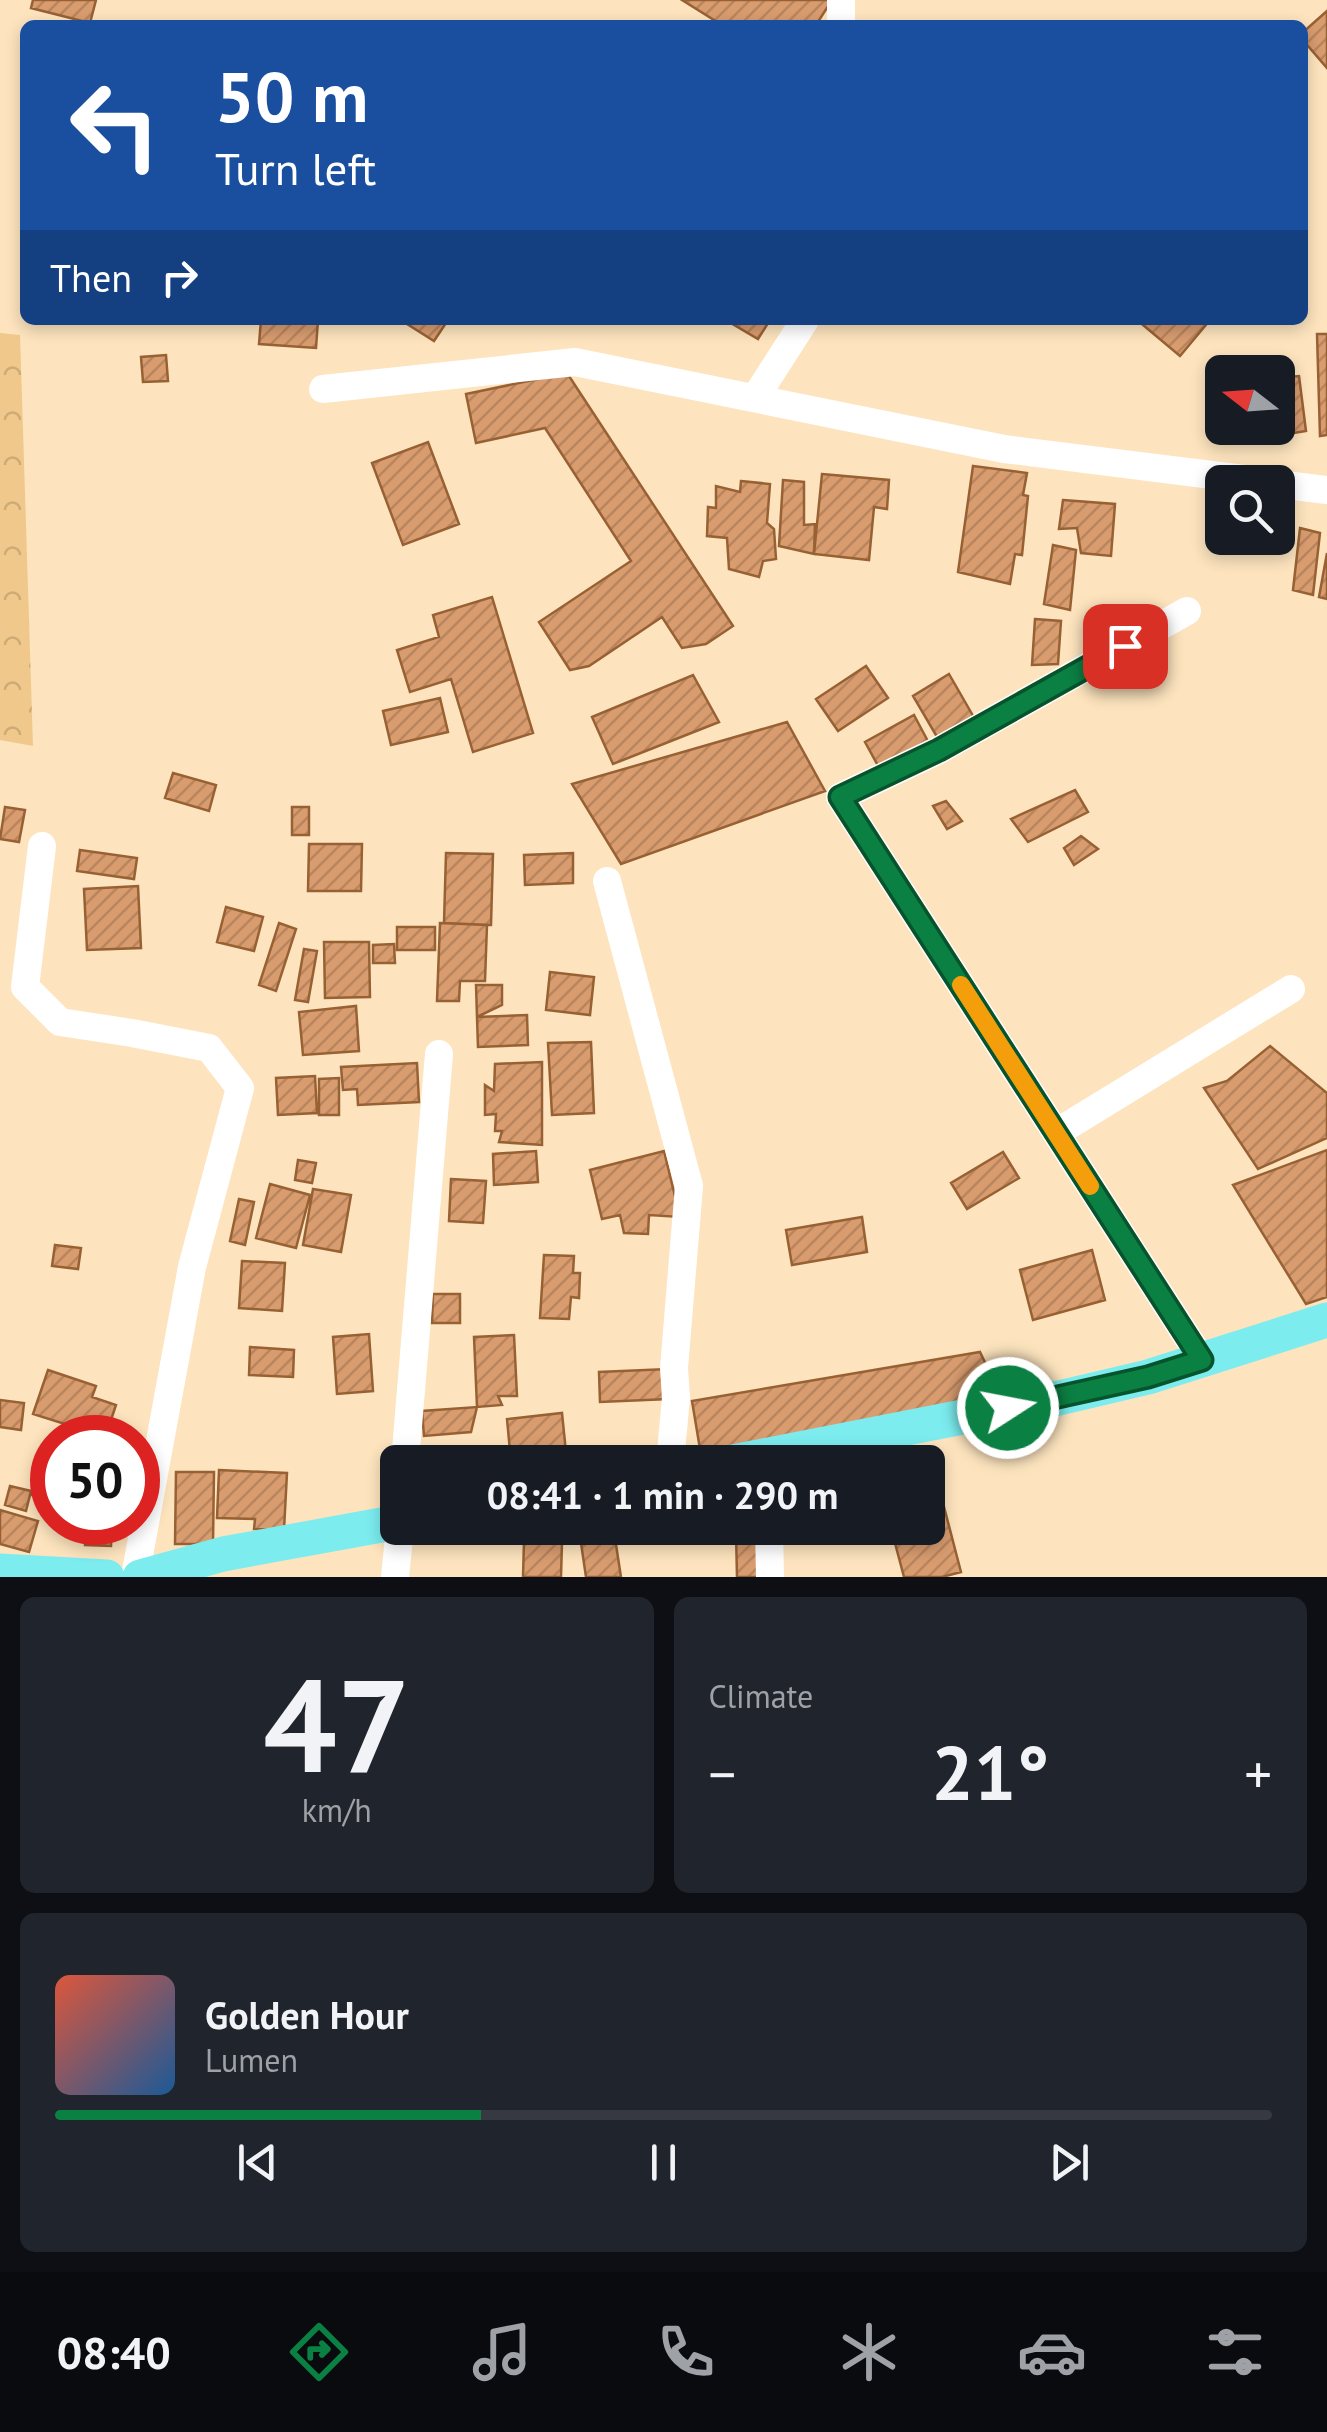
<!DOCTYPE html>
<html lang="en">
<head>
<meta charset="utf-8">
<style>
  body { margin:0; font-family:"PT Sans",sans-serif; background:#20242c; color:#f1f3f6; height:100vh; display:flex; flex-direction:column; font-size:38px; white-space:nowrap }
  * { box-sizing:border-box; margin:0 }
  p { font-size:32px; color:#9ea1a6 }
  .icon { flex:none; width:55px; height:55px; fill:none; stroke:currentColor; stroke-width:2; stroke-linecap:round; stroke-linejoin:round }
  .map { position:relative; height:1577px; overflow:hidden }
  .side { display:flex; flex-direction:column; gap:20px; padding:20px; background:#0d0f14; flex:1 }
  .side>* { flex:none }
  .top-card { position:absolute; left:20px; top:20px; width:1288px; height:305px; border-radius:15px; box-shadow:0 5px 15px #0003; background:#1a4fa0; color:#fff; overflow:hidden }
  .needle { width:65px; rotate:287deg }
  .fabs { position:absolute; left:1205px; top:355px; display:grid; gap:20px }
  .fabs a { display:grid; place-items:center; width:90px; height:90px; border-radius:15px; background:#171b24; box-shadow:0 5px 15px #0003; font-size:50px }
  .speed { position:absolute; left:30px; top:1415px; display:flex; gap:20px; font-size:50px; font-weight:700; text-align:center }
  .speed>* { display:grid; place-content:center; width:130px; height:130px; border-radius:50%; background:#171b24; box-shadow:0 5px 15px #0003; line-height:1 }
  .speed .limit { border:15px solid #d22; background:#fff; color:#111 }
  .pin { position:absolute; display:grid; place-items:center; width:85px; height:85px; color:#fff; margin:-42px; border-radius:20px; box-shadow:0 5px 15px #0006 }
  .me { position:absolute; width:110px; margin:-55px; rotate:79deg; stroke-linejoin:round; filter:drop-shadow(0 0 8px #0008) }
  .turn { display:flex; align-items:center; gap:35px; height:210px; padding:0 30px; font-size:45px }
  .turn .icon { width:130px; height:130px; stroke-width:2.5 }
  .turn b { display:block; font-size:70px; line-height:85px }
  .then { display:flex; align-items:center; height:95px; padding:0 30px; background:#0003; gap:20px; font-size:38px }
  .big { font-size:75px; font-weight:700; line-height:1.1 }
  .side .card { flex:1; display:flex; flex-direction:column; justify-content:center; gap:15px; min-width:0; padding:0 35px; border-radius:15px; background:#20242c }
  .side .dial { align-items:center; gap:0 }
  .dial b { font-size:130px; line-height:1 }
  .song { display:flex; align-items:center; gap:30px }
  .cover { width:120px; height:120px; border-radius:15px; background:linear-gradient(135deg,hsl(10 70% 55%),hsl(210 70% 35%)) }
  .played { height:10px; border-radius:5px; background:linear-gradient(90deg,#0b8043 35%,#363941 35%) }
  .keys { display:flex; justify-content:space-around; direction:ltr }
  .heat { display:flex; justify-content:space-between; align-items:center; font-size:55px; direction:ltr }
  .side .tiles { flex:1; display:grid; gap:20px; grid-template-columns:1fr 1fr }
  .card:last-child { grid-column:span 2 }
  .trip { position:absolute; left:380px; top:1445px; width:565px; height:100px; border-radius:15px; background:#171b24; box-shadow:0 5px 15px #0003; font-weight:700; line-height:100px; text-align:center }
  .tabs { display:flex; height:160px; justify-content:space-around; align-items:center; background:#090b0e; color:#9ea1a6 }
  .tabs .icon { width:70px; height:70px }
  .tabs .on { color:#0b8043 }
  .tabs b { font-size:45px; color:#f1f3f6 }
  .map>svg:first-child { display:block }
  .forest { fill:url(#forest-crowns) }
  .building { fill:url(#building-hatch); stroke:#986134; stroke-width:2.5 }
  .lines { fill:none; stroke-linecap:round; stroke-linejoin:round }
  .minor { stroke:#fff; stroke-width:28 }
  .major { stroke:#7cecef; stroke-width:35 }
  .route-casing { stroke:#07532c; stroke-width:25 }
  .route { stroke:#0b8043; stroke-width:18 }
  .slow { stroke:#f59e0b; stroke-width:18 }
</style>
</head>
<body>
<div class="map">
<svg width="1327" height="1577" viewBox="0 0 1327 1577">
  <defs>
    <pattern id="forest-crowns" width="20" height="18" patternUnits="userSpaceOnUse" patternTransform="scale(2.5)"><rect width="20" height="18" fill="#f0c88b"/><path d="M2 6a3 3 0 1 1 6 0M12 15a3 3 0 1 1 6 0" fill="none" stroke="#cdab76"/></pattern>
    <pattern id="building-hatch" width="6" height="6" patternUnits="userSpaceOnUse" patternTransform="scale(2.5)"><rect width="6" height="6" fill="#d89c6f"/><path d="M-1 1l2-2M0 6l6-6M5 7l2-2" fill="none" stroke="#b9855e"/></pattern>
  </defs>
  <rect width="100%" height="100%" fill="#fde4be"/>
  <path class="forest" d="M0 333 20 335 33 746 0 740Z"/>
  <path class="building" d="M33 0H96L90 23 31 8Z
    M682 0H832L816 25H722Z
    M1327 11V68L1302 39V33Z
    M261 320H318L316 348 259 344Z
    M405 320H448L434 341 404 322Z
    M733 320H770L758 339 731 323Z
    M1137 320H1210L1180 356Z
    M1317 334H1327V435L1320 436Z
    M166 355 168 381 143 382 141 357Z
    M567 373 733 626 706 644 682 648 662 617 589 666 570 670 539 622 631 561 545 428 476 443 466 394Z
    M1299 376 1306 431 1275 436 1273 428H1278V378Z
    M428 442 459 524 403 545 372 463Z
    M973 466 1027 473 1023 495 1028 496 1022 555 1015 554 1010 584 958 572Z
    M822 474 889 480 887 509 874 507 869 560 814 554Z
    M783 480 804 482V525L815 524 814 554 779 546Z
    M741 481 770 484 767 523 774 529 776 559 763 561 759 577 729 569 727 538 707 536 708 507 716 508V486L740 492Z
    M1063 500 1115 504 1111 556 1081 553 1077 528 1059 529Z
    M1300 528 1320 533 1313 595 1293 590Z
    M1053 545 1076 550 1070 610 1044 604Z
    M1327 553V599L1319 597Z
    M492 597 533 733 473 752 451 679 410 692 397 650 439 637 433 615Z
    M1035 619 1061 621 1058 664 1032 665Z
    M866 666 888 698 838 731 816 699Z
    M949 674 976 721 940 742 913 696Z
    M693 675 719 722 613 764 592 717Z
    M440 698 448 732 391 745 383 711Z
    M914 715 931 747 882 773 865 742Z
    M787 722 825 791 621 864 572 784Z
    M173 773 216 785 209 811 165 798Z
    M1075 790 1088 812 1028 842 1011 819Z
    M946 801 962 821 947 829 933 806Z
    M5 807 25 810 19 842 0 839Z
    M292 807H309V835H292Z
    M1081 836 1098 849 1074 865 1064 848Z
    M309 844H362L361 891H308Z
    M80 850 137 858 134 879 77 871Z
    M446 853 493 854 491 925 444 923Z
    M573 853V883L525 885 524 855Z
    M138 886 141 948 87 950 84 889Z
    M226 907 263 917 254 951 217 942Z
    M279 923 296 929 276 991 259 985Z
    M440 923 487 925 485 981H460L459 1001H437Z
    M397 927H435V950H397Z
    M324 942H369L370 997 325 998Z
    M394 944 395 963H373V945Z
    M304 949 317 951 308 1002 295 1000Z
    M550 972 594 977 590 1015 546 1010Z
    M476 985H502V1005L477 1017Z
    M356 1006 359 1051 303 1055 299 1012Z
    M527 1015 528 1045 478 1047 477 1017Z
    M591 1042 594 1113 552 1115 548 1043Z
    M1270 1046 1327 1093V1138L1258 1169 1204 1088 1227 1081Z
    M542 1062V1145L499 1142 502 1131H495L496 1114 485 1115V1085L494 1091 495 1064Z
    M417 1063 419 1102 358 1105 357 1089 343 1090 341 1067Z
    M315 1076 317 1113 278 1115 276 1078Z
    M339 1078V1115H319V1079Z
    M1327 1150V1297L1306 1304 1233 1185Z
    M536 1151 538 1182 494 1185 493 1154Z
    M664 1151 680 1217 649 1215 648 1234 624 1233 620 1215 602 1219 590 1170Z
    M1003 1152 1019 1178 967 1209 951 1183Z
    M298 1160 316 1163 312 1183 295 1180Z
    M451 1179 486 1181 483 1223 449 1221Z
    M270 1184 310 1195 296 1248 256 1238Z
    M313 1189 351 1195 341 1252 303 1245Z
    M239 1199 254 1202 245 1245 230 1241Z
    M862 1217 867 1252 792 1265 786 1230Z
    M55 1245 81 1248 78 1269 52 1266Z
    M1092 1250 1105 1300 1033 1320 1020 1270Z
    M544 1255 574 1256 573 1273H580L579 1298 571 1297 569 1319 540 1318Z
    M242 1261 285 1263 282 1311 239 1308Z
    M433 1294H460V1323H432Z
    M369 1334 373 1391 337 1394 333 1337Z
    M514 1335 517 1396H498L502 1405 477 1407 474 1337Z
    M250 1347 294 1350 293 1377 249 1375Z
    M980 1352 1007 1408 702 1461 692 1401Z
    M668 1369 669 1399 600 1402 599 1372Z
    M48 1370 96 1386 92 1397 116 1405 105 1438H79L81 1429 33 1414Z
    M0 1400 24 1403 21 1430 0 1427Z
    M477 1407 471 1432 424 1436 422 1411Z
    M562 1413 567 1462H511L507 1419Z
    M37 1457 52 1459V1498L32 1495Z
    M219 1470 287 1473 284 1530 254 1529 255 1519 217 1518Z
    M176 1472H214L213 1544H175Z
    M10 1486 31 1491 26 1511 5 1505Z
    M943 1503 961 1572 942 1577H904L891 1528H928V1508Z
    M0 1510 38 1521 29 1552 0 1544Z
    M85 1522H112L111 1546 85 1545Z
    M759 1532 760 1577H737L736 1533Z
    M615 1538 621 1577H586L581 1543Z
    M524 1541 562 1542 561 1577H523Z"/>
  <g class="lines">
    <path class="minor" d="M841 25V0
      M323 389 575 362 1004 449 1268 482
      M755 398 805 320
      M1278 484 1327 490
      M1187 611 939 750 840 797 1202 1360
      M42 846 25 987 60 1022 132 1033 209 1048 240 1088 192 1267 135 1577
      M607 881 689 1186 674 1368 676 1398 670 1462
      M1056 1133 1291 989
      M405 1462 439 1054
      M769 1528 770 1577
      M395 1577 400 1528"/>
    <path class="major" d="M733 1462 1059 1398 1148 1377 1327 1320
      M0 1571 107 1577
      M140 1577 223 1554 398 1522"/>
  </g>
  <g class="lines">
    <defs>
      <path id="route" d="M1008 1408 1148 1377 1202 1360 840 797 939 750 1125 646"/>
    </defs>
    <use href="#route" class="route-casing"/>
    <use href="#route" class="route"/>
    <path class="slow" d="M961 985 1090 1186"/>
  </g>
</svg>
<div class="fabs">
<a><svg class="needle" viewBox="-14 -14 28 28"><path d="M0-13l5 13h-10z" fill="#e53935"/><path d="M0 13l5-13h-10z" fill="#9ea1a6"/></svg></a>
<a><svg class="icon" aria-label="search" viewBox="0 0 24 24"><circle cx="10" cy="10" r="6"/><path d="M15 15l6 6"/></svg></a>
</div>
<div class="speed"><div class="limit">50</div></div>
<div class="pin" style="left:1125px;top:646px;background:#d93025"><svg class="icon" aria-label="arrive" viewBox="0 0 24 24"><path d="M6 21V4h12l-3 4 3 4H6"/></svg></div>
<svg class="me" style="left:1008px;top:1408px" viewBox="-20 -20 40 40"><circle r="17" fill="#0b8043" stroke="#fff" stroke-width="3"/><path d="M0-11L8 9 0 5-8 9z" fill="#fff"/></svg>
<div class="trip">08:41 · 1 min · 290 m</div>
<div class="top-card">
<div class="turn"><svg class="icon" aria-label="left" viewBox="0 0 24 24"><path d="M17 20v-9H6M10 6l-5 5 5 5"/></svg><div><b>50 m</b>Turn left</div></div>
<div class="then">Then<svg class="icon" aria-label="right" viewBox="0 0 24 24"><path d="M7 20v-9h11M14 6l5 5-5 5"/></svg></div>
</div>
</div>
<section class="side">
<div class="tiles">
<div class="card dial"><b>47</b><p>km/h</p></div>
<div class="card"><p>Climate</p>
<div class="heat"><a>−</a><b class="big">21°</b><a>+</a></div>
</div>
<div class="card">
<div class="song"><i class="cover"></i><div><b>Golden Hour</b><p>Lumen</p></div></div>
<div class="played"></div>
<div class="keys"><svg class="icon" aria-label="previous" viewBox="0 0 24 24"><path d="M18 5L8 12l10 7zM5 5v14"/></svg><svg class="icon" aria-label="pause" viewBox="0 0 24 24"><path d="M8 5v14M16 5v14"/></svg><svg class="icon" aria-label="next" viewBox="0 0 24 24"><path d="M6 5l10 7-10 7zM19 5v14"/></svg></div>
</div>
</div>
</section>
<nav class="tabs">
<b>08:40</b>
<svg class="icon on" aria-label="directions" viewBox="0 0 24 24"><path d="M12 3l9 9-9 9-9-9zM9 14v-3h6M13 9l2 2-2 2"/></svg>
<svg class="icon" aria-label="music" viewBox="0 0 24 24"><path d="M9 18V5l10-2v13"/><circle cx="6" cy="18" r="3"/><circle cx="16" cy="16" r="3"/></svg>
<svg class="icon" aria-label="phone" viewBox="0 0 24 24"><path d="M5 4h4l2 5-3 2q2 4 5 5l2-3 5 2v4C11 20 4 13 5 4z"/></svg>
<svg class="icon" aria-label="climate" viewBox="0 0 24 24"><path d="M12 3v18M4 7l16 10M4 17L20 7"/></svg>
<svg class="icon" aria-label="car" viewBox="0 0 24 24"><path d="M5 17H2v-5l4-1 3-4h7l3 4 3 1v5h-3M9 17h6M6 11h13"/><circle cx="7" cy="17" r="2"/><circle cx="17" cy="17" r="2"/></svg>
<svg class="icon" aria-label="filters" viewBox="0 0 24 24"><path d="M4 7h16M4 17h16"/><circle cx="9" cy="7" r="2"/><circle cx="15" cy="17" r="2"/></svg>
</nav>
</body>
</html>
